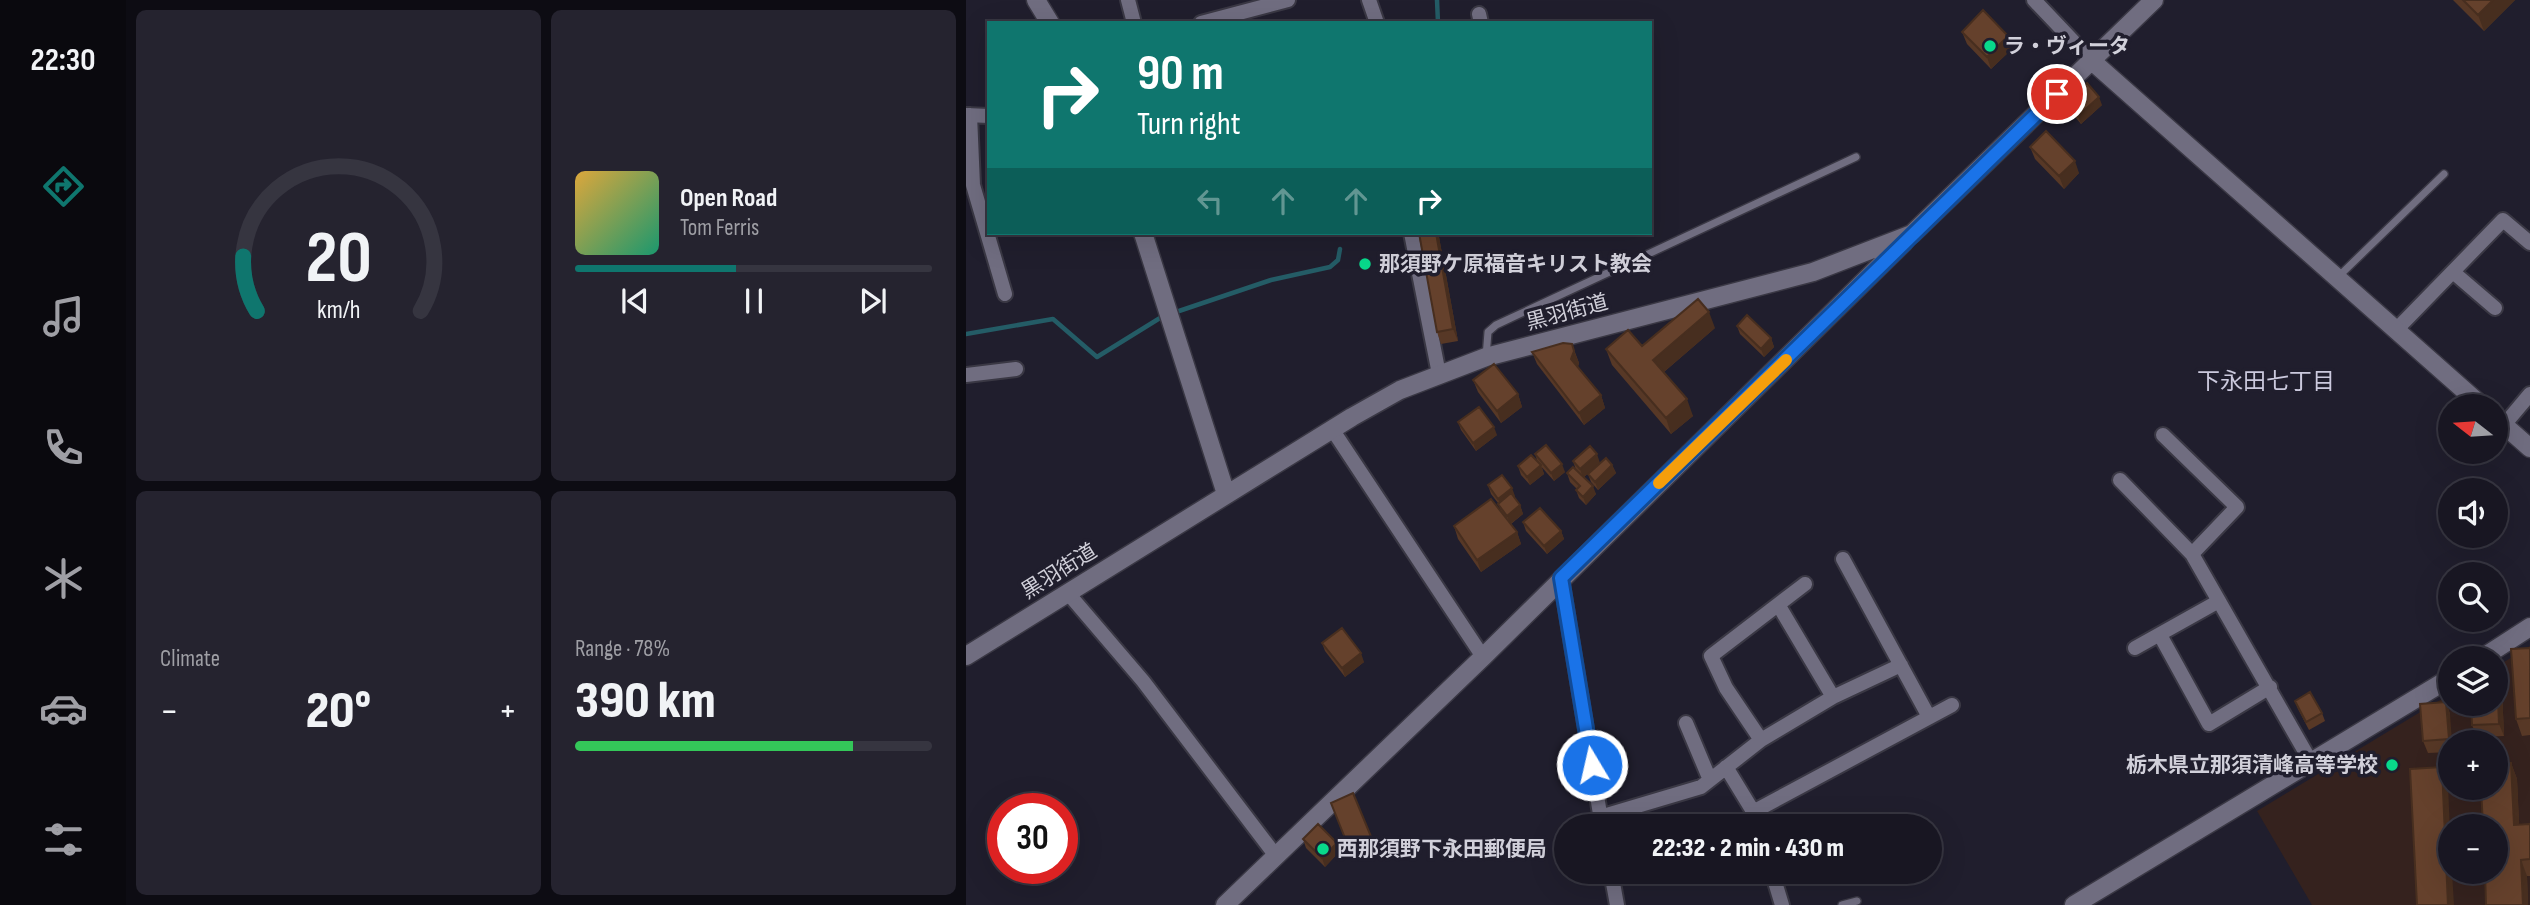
<!DOCTYPE html>
<html lang="en">
<head>
<meta charset="utf-8">
<style>
  body { margin:0; font-family:"Sofia Sans Condensed","Noto Sans JP",sans-serif; background:#25232f; color:#f1f3f6; height:100vh; display:flex; flex-direction:column; font-size:26px; white-space:nowrap }
  * { box-sizing:border-box; margin:0 }
  p { font-size:23px; color:#9f9fa5 }
  .icon { flex:none; width:38px; height:38px; fill:none; stroke:currentColor; stroke-width:2; stroke-linecap:round; stroke-linejoin:round }
  .map { position:relative; flex:1; overflow:hidden }
  .sheet { display:flex; flex-direction:column; gap:10px; padding:10px; background:#0d0c13; width:840px }
  .sheet>* { flex:none }
  .hud { position:absolute; left:21px; top:21px; width:665px; height:214px; border-radius:0px; box-shadow:0 7px 28px #0002,0 0 0 2px #363540; background:#0f766e; color:#fff; overflow:hidden }
  .needle { width:46px; rotate:287deg }
  .controls { position:absolute; left:1472px; top:394px; display:grid; gap:14px }
  .controls a { display:grid; place-items:center; width:70px; height:70px; border-radius:50%; background:#181622; box-shadow:0 7px 28px #0002,0 0 0 2px #363540; font-size:35px }
  .speed { position:absolute; left:21px; top:793px; display:flex; gap:14px; font-size:35px; font-weight:700; text-align:center }
  .speed>* { display:grid; place-content:center; width:91px; height:91px; border-radius:50%; background:#181622; box-shadow:0 7px 28px #0002,0 0 0 2px #363540; line-height:1 }
  .speed .limit { border:10px solid #d22; background:#fff; color:#111 }
  .pin { position:absolute; display:grid; place-items:center; width:60px; height:60px; color:#fff; margin:-30px; border:4px solid #fff; border-radius:50%; box-shadow:0 2px 7px #0007 }
  .me { position:absolute; width:77px; margin:-38px; rotate:351deg; stroke-linejoin:round; filter:drop-shadow(0 0 5px #0008) }
  .turn { display:flex; align-items:center; gap:24px; height:147px; padding:0 35px; font-size:32px }
  .turn .icon { width:91px; height:91px; stroke-width:2.5 }
  .turn b { display:block; font-size:49px; line-height:60px }
  .lanes { display:flex; align-items:center; height:66px; padding:0 35px; background:#0003; justify-content:center; gap:35px; direction:ltr }
  .lanes .off { opacity:.35 }
  .big { font-size:52px; font-weight:800; line-height:1.1 }
  .sheet .card { flex:1; display:flex; flex-direction:column; justify-content:center; gap:10px; min-width:0; padding:0 24px; border-radius:10px; background:#25232f }
  .sheet .dial { align-items:center; gap:0 }
  .dial svg { height:182px; overflow:visible; fill:none; stroke:#363540; stroke-width:7; stroke-linecap:round; text-anchor:middle }
  .dial text { fill:#f1f3f6; stroke:none }
  .song { display:flex; align-items:center; gap:21px }
  .cover { width:84px; height:84px; border-radius:10px; background:linear-gradient(135deg,hsl(40 70% 55%),hsl(160 70% 35%)) }
  .played { height:7px; border-radius:4px; background:linear-gradient(90deg,#0f766e 45%,#363540 45%) }
  .keys { display:flex; justify-content:space-around; direction:ltr }
  .heat { display:flex; justify-content:space-between; align-items:center; font-size:38px; direction:ltr }
  .charge { height:10px; border-radius:5px; background:linear-gradient(90deg,#34c759 78%,#363540 0) }
  .sheet .tiles { flex:1; display:grid; gap:10px; grid-template-columns:repeat(2,1fr) }
  .trip { position:absolute; left:588px; top:814px; width:388px; height:70px; border-radius:35px; background:#181622; box-shadow:0 7px 28px #0002,0 0 0 2px #363540; font-weight:800; line-height:70px; text-align:center }
  main { display:flex; flex:1; min-height:0 }
  .dock { display:flex; flex-direction:column; width:126px; justify-content:space-around; align-items:center; background:#0a090e; color:#9f9fa5 }
  .dock .icon { width:49px; height:49px }
  .dock .active { color:#0f766e }
  .dock b { font-size:32px; color:#f1f3f6 }
  .map>svg:first-child { display:block }
  .education { fill:#35221e; fill-rule:evenodd }
  .lines { fill:none; stroke-linecap:round; stroke-linejoin:round }
  .stream { stroke:#245c66; stroke-width:4.5 }
  .service-casing { stroke:#3a3844; stroke-width:10 }
  .minor-casing { stroke:#3a3844; stroke-width:18 }
  .tertiary-casing { stroke:#3a3844; stroke-width:21 }
  .service { stroke:#706d80; stroke-width:7 }
  .minor { stroke:#706d80; stroke-width:14 }
  .tertiary { stroke:#706d80; stroke-width:18 }
  .wall { fill:#573826 }
  .shaded-wall { fill:#472e1f }
  .building { fill:#65412c; stroke:#472e1f; stroke-width:2 }
  .route-casing { stroke:#114b97; stroke-width:18 }
  .route { stroke:#1a73e8; stroke-width:12 }
  .slow { stroke:#f59e0b; stroke-width:12 }
  .poi-dot { fill:#08d98b; stroke:#201e2d; stroke-width:2.5 }
  .labels { text-anchor:middle; stroke-width:7; stroke-linejoin:round; paint-order:stroke }
  .poi-label { font-size:21px; font-weight:bold; fill:#d1d0da; stroke:#201e2d; text-anchor:start }
  .street-label { font-size:21px; fill:#d1d0da; stroke:#201e2d }
  .neighbourhood-label { font-size:23px; fill:#cbc9dd; stroke:#201e2d }
</style>
</head>
<body>
<main>
<nav class="dock">
<b>22:30</b>
<svg class="icon active" aria-label="directions" viewBox="0 0 24 24"><path d="M12 3l9 9-9 9-9-9zM9 14v-3h6M13 9l2 2-2 2"/></svg>
<svg class="icon" aria-label="music" viewBox="0 0 24 24"><path d="M9 18V5l10-2v13"/><circle cx="6" cy="18" r="3"/><circle cx="16" cy="16" r="3"/></svg>
<svg class="icon" aria-label="phone" viewBox="0 0 24 24"><path d="M5 4h4l2 5-3 2q2 4 5 5l2-3 5 2v4C11 20 4 13 5 4z"/></svg>
<svg class="icon" aria-label="climate" viewBox="0 0 24 24"><path d="M12 3v18M4 7l16 10M4 17L20 7"/></svg>
<svg class="icon" aria-label="car" viewBox="0 0 24 24"><path d="M5 17H2v-5l4-1 3-4h7l3 4 3 1v5h-3M9 17h6M6 11h13"/><circle cx="7" cy="17" r="2"/><circle cx="17" cy="17" r="2"/></svg>
<svg class="icon" aria-label="filters" viewBox="0 0 24 24"><path d="M4 7h16M4 17h16"/><circle cx="9" cy="7" r="2"/><circle cx="15" cy="17" r="2"/></svg>
</nav>
<section class="sheet">
<div class="tiles">
<div class="card dial"><svg viewBox="0 0 100 80">
<path d="M14 69A42 42 0 1 1 86 69"/>
<path d="M14 69A42 42 0 0 1 8 45" stroke="#0f766e"/>
<text x="50" y="56" font-size="32" font-weight="700">20</text>
<text x="50" y="72" font-size="11">km/h</text>
</svg></div>
<div class="card">
<div class="song"><i class="cover"></i><div><b>Open Road</b><p>Tom Ferris</p></div></div>
<div class="played"></div>
<div class="keys"><svg class="icon" aria-label="previous" viewBox="0 0 24 24"><path d="M18 5L8 12l10 7zM5 5v14"/></svg><svg class="icon" aria-label="pause" viewBox="0 0 24 24"><path d="M8 5v14M16 5v14"/></svg><svg class="icon" aria-label="next" viewBox="0 0 24 24"><path d="M6 5l10 7-10 7zM19 5v14"/></svg></div>
</div>
<div class="card"><p>Climate</p>
<div class="heat"><a>−</a><b class="big">20°</b><a>+</a></div>
</div>
<div class="card"><p>Range · 78%</p><b class="big">390 km</b><div class="charge"></div></div>
</div>
</section>
<div class="map">
<svg width="1564" height="905" viewBox="0 0 1564 905">
  <rect width="100%" height="100%" fill="#201e2d"/>
  <path class="education" d="M1564 646V905H1346L1291 811 1484 694V704H1530V667ZM1484 742H1530V788H1484ZM1484 826H1530V872H1484Z"/>
  <g class="lines">
    <path class="stream" d="M471 0 472 23
      M213 311 305 280 364 267 372 260 374 249
      M0 334 87 319 131 357 194 318"/>
    <defs>
      <path id="service" d="M1372 277 1478 174
        M520 357 522 332 530 325 890 157
        M876 905 891 901"/>
      <path id="minor" d="M162 0 168 23
        M403 0 411 23
        M1068 0 1126 61
        M513 14 515 23
        M235 23 322 0
        M0 115 23 116
        M4 115 7 185 39 294
        M445 233 473 374
        M1487 272 1529 308
        M1430 330 1537 220 1564 243
        M0 375 50 369
        M1538 425 1564 394
        M366 429 517 657
        M1197 435 1271 507 1226 554
        M1154 480 1226 554 1345 762
        M877 559 963 717
        M595 578 636 826
        M101 592 177 681 310 856
        M1194 635 1243 724 1304 687
        M1169 648 1253 601
        M867 697 935 665
        M720 723 744 780
        M795 740 760 688 745 656 839 584
        M760 767 796 826
        M787 812 986 705
        M634 817 735 787 795 740 867 697 813 606
        M645 872 651 905
        M806 872 816 905"/>
      <path id="tertiary" d="M70 0 84 23
        M1126 61 1516 406
        M177 233 260 494
        M1530 418 1564 448
        M0 656 386 417 434 390 520 357 847 272 946 234 1188 0
        M1516 658 1564 627
        M259 905 517 657 938 242
        M1108 905 1484 678"/>
    </defs>
    <use href="#service" class="service-casing"/>
    <use href="#minor" class="minor-casing"/>
    <use href="#tertiary" class="tertiary-casing"/>
    <use href="#service" class="service"/>
    <use href="#minor" class="minor"/>
    <use href="#tertiary" class="tertiary"/>
  </g>
  <path class="wall" d="M1487 0H1549L1518 31Z
    M996 32 1047 48 1025 69 1001 44Z
    M1100 102 1136 105 1115 124 1103 110Z
    M1064 147 1113 173 1098 189 1069 159Z
    M473 237 492 341 475 344 471 332Z
    M771 326 805 338 808 347 798 357 774 334Z
    M749 328 698 372 727 416 705 434 646 365 640 349 676 346Z
    M606 344 613 363 612 367 635 395 639 408 618 425 571 364 566 352Z
    M507 380 552 394 556 407 535 423 512 392Z
    M492 422 531 435 510 451 495 430Z
    M569 454 599 472 588 481 572 463Z
    M607 461 634 463 646 465 650 473 632 490 625 482 622 474 627 469 618 477 630 494 620 505 613 498 610 490 611 489 604 482 601 473 610 470Z
    M575 465 578 474 564 485 555 475 552 466Z
    M522 485 549 496 548 497 554 505 557 514 545 524 551 532 555 544 515 572 492 539 488 526 535 511 532 503 525 494Z
    M557 522 595 531 598 539 581 554 560 531Z
    M356 643 398 662 379 677 359 651Z
    M1564 648V735L1556 736 1550 719Z
    M1531 676 1536 688 1538 736 1511 737 1506 725Z
    M1329 701 1356 713 1359 721 1343 730 1332 709Z
    M1480 702 1484 714V752L1462 753 1457 741Z
    M1545 763 1551 779 1553 824H1564V876H1561L1562 905H1520Z
    M365 803 406 839 410 851 387 860Z
    M337 839 374 851 359 867 340 848Z"/>
  <path class="shaded-wall" d="M1527 0H1549L1518 31 1512 15Z
    M1042 36 1047 48 1025 69 1021 57Z
    M1133 97 1136 105 1115 124 1112 116Z
    M1109 161 1113 173 1098 189 1093 176Z
    M470 233H472L473 237 492 341 487 329Z
    M743 312 749 328 693 376 687 360Z
    M805 338 808 347 798 357 795 349Z
    M608 351 613 363 610 371 605 359Z
    M552 394 556 407 535 423 531 411Z
    M635 395 639 408 618 425 613 413Z
    M721 399 727 416 705 434 700 418Z
    M528 427 531 435 510 451 507 443Z
    M631 454 634 463 617 478 614 469Z
    M596 464 599 472 588 481 585 473Z
    M575 465 578 474 564 485 561 477Z
    M646 465 650 473 632 490 629 482Z
    M627 486 630 494 620 505 617 497Z
    M546 488 549 496 535 507 532 499Z
    M554 505 557 514 544 524 541 516Z
    M595 531 598 539 581 554 578 546Z
    M551 532 555 544 515 572 511 560Z
    M395 653 398 662 379 677 376 668Z
    M1531 676 1536 688 1538 736 1533 724Z
    M1480 702 1484 714 1486 742H1484L1483 739Z
    M1545 763 1551 779 1554 841 1548 825Z
    M1476 767 1482 784 1484 833V872H1486L1488 905H1482Z
    M371 843 374 851 359 867 356 858Z
    M1555 860 1561 876 1562 905H1557Z"/>
  <path class="building" d="M1497 0H1527L1512 15Z
    M1017 10 1042 36 1021 57 996 32Z
    M1121 83 1133 97 1112 116 1100 102Z
    M1080 131 1109 161 1093 176 1064 147Z
    M453 233H470L487 329 471 332Z
    M732 299 743 312 687 360 721 399 700 418 640 349 662 330 676 346Z
    M781 315 805 338 795 349 771 326Z
    M597 343 606 344 608 351 605 359 635 395 613 413 566 352Z
    M528 364 552 394 531 411 507 380Z
    M513 407 528 427 507 443 492 422Z
    M580 445 596 464 585 473 569 454Z
    M624 446 631 454 614 469 607 461Z
    M565 455 575 465 561 477 552 466Z
    M640 458 646 465 629 482 622 474Z
    M607 467 627 486 617 497 610 490 614 486 601 473Z
    M536 475 546 488 532 499 522 485Z
    M545 493 554 505 541 516 532 504Z
    M525 499 551 532 511 560 488 526Z
    M574 508 595 531 578 546 557 522Z
    M376 628 395 653 376 668 356 643Z
    M1564 648V718L1550 719 1545 649Z
    M1530 676H1531L1533 724 1506 725 1505 704H1530Z
    M1344 692 1356 713 1340 722 1329 701Z
    M1480 702 1483 739 1457 741 1454 704Z
    M1530 763H1545L1548 825 1564 824V859L1555 860 1557 905H1520L1519 872H1530V826H1517L1515 788H1530Z
    M1476 767 1482 905H1451L1444 769Z
    M387 793 406 839 383 848 365 803Z
    M352 824 371 843 356 858 337 839Z"/>
  <g class="lines">
    <defs>
      <path id="route" d="M626 765 595 578 1091 94"/>
    </defs>
    <use href="#route" class="route-casing"/>
    <use href="#route" class="route"/>
    <path class="slow" d="M693 483 820 360"/>
  </g>
  <g class="poi-dot">
    <circle cx="1024" cy="46" r="7"/>
    <circle cx="399" cy="264" r="7"/>
    <circle cx="1426" cy="765" r="7"/>
    <circle cx="357" cy="849" r="7"/>
  </g>
  <g class="labels">
    <g class="poi-label">
      <text x="1038" y="53">ラ・ヴィータ</text>
      <text x="413" y="271">那須野ケ原福音キリスト教会</text>
      <text x="1412" y="772" text-anchor="end">栃木県立那須清峰高等学校</text>
      <text x="371" y="856">西那須野下永田郵便局</text>
    </g>
    <g class="street-label">
      <text transform="translate(601 312) rotate(-15)" y="7">黒羽街道</text>
      <text transform="translate(93 571) rotate(-32)" y="7">黒羽街道</text>
    </g>
    <g class="neighbourhood-label">
      <text x="1300" y="389">下永田七丁目</text>
    </g>
  </g>
</svg>
<div class="controls">
<a><svg class="needle" viewBox="-14 -14 28 28"><path d="M0-13l5 13h-10z" fill="#e53935"/><path d="M0 13l5-13h-10z" fill="#9f9fa5"/></svg></a>
<a><svg class="icon" aria-label="sound" viewBox="0 0 24 24"><path d="M4 9h4l5-4v14l-5-4H4zM17 9q2 3 0 6"/></svg></a>
<a><svg class="icon" aria-label="search" viewBox="0 0 24 24"><circle cx="10" cy="10" r="6"/><path d="M15 15l6 6"/></svg></a>
<a><svg class="icon" aria-label="layers" viewBox="0 0 24 24"><path d="M12 4l9 5-9 5-9-5zM3 14l9 5 9-5"/></svg></a>
<a>+</a>
<a>−</a>
</div>
<div class="speed"><div class="limit">30</div></div>
<div class="pin" style="left:1091px;top:94px;background:#d93025"><svg class="icon" aria-label="arrive" viewBox="0 0 24 24"><path d="M6 21V4h12l-3 4 3 4H6"/></svg></div>
<svg class="me" style="left:626px;top:765px" viewBox="-20 -20 40 40"><circle r="17" fill="#1a73e8" stroke="#fff" stroke-width="3"/><path d="M0-11L8 9 0 5-8 9z" fill="#fff"/></svg>
<div class="trip">22:32 · 2 min · 430 m</div>
<div class="hud">
<div class="turn"><svg class="icon" aria-label="right" viewBox="0 0 24 24"><path d="M7 20v-9h11M14 6l5 5-5 5"/></svg><div><b>90 m</b>Turn right</div></div>
<div class="lanes"><svg class="icon off" aria-label="left" viewBox="0 0 24 24"><path d="M17 20v-9H6M10 6l-5 5 5 5"/></svg><svg class="icon off" aria-label="ahead" viewBox="0 0 24 24"><path d="M12 20V5M6 11l6-6 6 6"/></svg><svg class="icon off" aria-label="ahead" viewBox="0 0 24 24"><path d="M12 20V5M6 11l6-6 6 6"/></svg><svg class="icon" aria-label="right" viewBox="0 0 24 24"><path d="M7 20v-9h11M14 6l5 5-5 5"/></svg></div>
</div>
</div>
</main>
</body>
</html>
